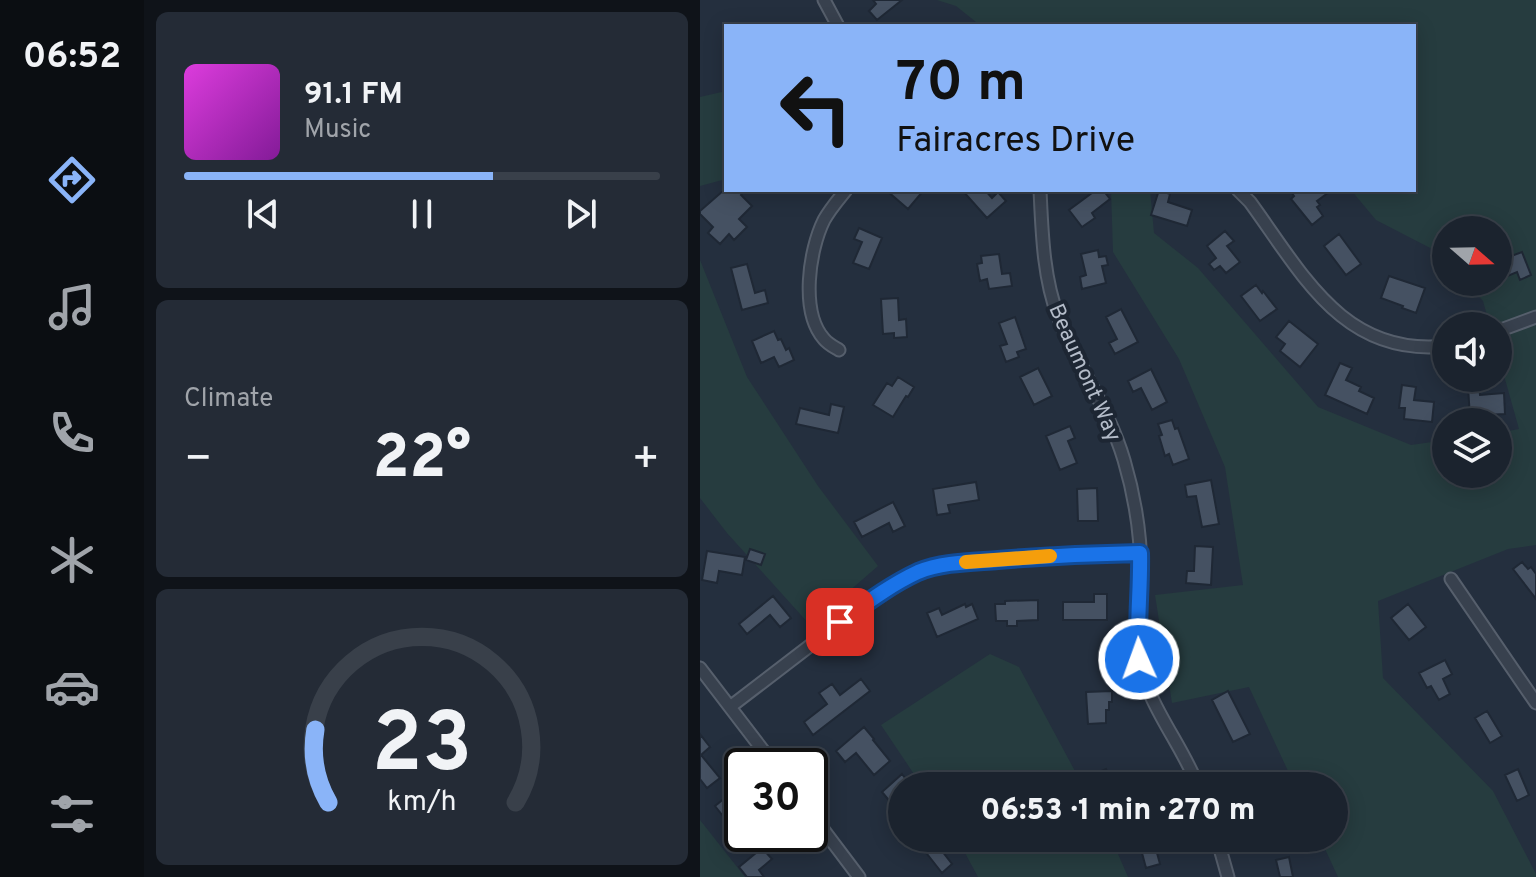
<!DOCTYPE html>
<html lang="en">
<head>
<meta charset="utf-8">
<style>
  body { margin:0; font-family:Overpass,sans-serif; background:#242b36; color:#f1f3f6; height:100vh; display:flex; flex-direction:column; font-size:30px; white-space:nowrap }
  * { box-sizing:border-box; margin:0 }
  p { font-size:26px; color:#a0a4aa }
  .icon { flex:none; width:44px; height:44px; fill:none; stroke:currentColor; stroke-width:2; stroke-linecap:round; stroke-linejoin:round }
  .map { position:relative; flex:1; overflow:hidden }
  .sheet { display:flex; flex-direction:column; gap:12px; padding:12px; background:#0f1319; width:556px }
  .sheet>* { flex:none }
  .hud { position:absolute; left:24px; top:24px; width:692px; height:168px; border-radius:0px; box-shadow:0 4px 20px #0003,0 0 0 2px #39404a; background:#8ab4f8; color:#111; overflow:hidden }
  .needle { width:52px; rotate:110deg }
  .buttons { position:absolute; left:732px; top:216px; display:grid; gap:16px }
  .buttons a { display:grid; place-items:center; width:80px; height:80px; border-radius:50%; background:#1b232e; box-shadow:0 4px 20px #0003,0 0 0 2px #39404a; font-size:40px }
  .speed { position:absolute; left:24px; top:748px; display:flex; gap:16px; font-size:40px; font-weight:700; text-align:center }
  .speed>* { display:grid; place-content:center; width:104px; height:104px; border-radius:50%; background:#1b232e; box-shadow:0 4px 20px #0003,0 0 0 2px #39404a; line-height:1 }
  .speed .limit { border:4px solid #111; border-radius:12px; background:#fff; color:#111 }
  .pin { position:absolute; display:grid; place-items:center; width:68px; height:68px; color:#fff; margin:-34px; border-radius:16px; box-shadow:0 4px 12px #0006 }
  .me { position:absolute; width:88px; margin:-44px; rotate:358deg; stroke-linejoin:round; filter:drop-shadow(0 0 6px #0008) }
  .turn { display:flex; align-items:center; gap:28px; height:168px; padding:0 40px; font-size:36px }
  .turn .icon { width:104px; height:104px; stroke-width:2.5 }
  .turn b { display:block; font-size:56px; line-height:68px }
  .big { font-size:60px; font-weight:800; line-height:1.1 }
  .sheet .tile { flex:1; display:flex; flex-direction:column; justify-content:center; gap:12px; min-width:0; padding:0 28px; border-radius:12px; background:#242b36 }
  .sheet .dial { align-items:center; gap:0 }
  .dial svg { height:208px; overflow:visible; fill:none; stroke:#39404a; stroke-width:7; stroke-linecap:round; text-anchor:middle }
  .dial text { fill:#f1f3f6; stroke:none }
  .song { display:flex; align-items:center; gap:24px }
  .cover { width:96px; height:96px; border-radius:12px; background:linear-gradient(135deg,hsl(300 70% 55%),hsl(290 70% 35%)) }
  .played { height:8px; border-radius:4px; background:linear-gradient(90deg,#8ab4f8 65%,#39404a 65%) }
  .keys { display:flex; justify-content:space-around; direction:ltr }
  .heat { display:flex; justify-content:space-between; align-items:center; font-size:44px; direction:ltr }
  .trip { position:absolute; left:188px; top:772px; width:460px; height:80px; border-radius:40px; background:#1b232e; box-shadow:0 4px 20px #0003,0 0 0 2px #39404a; font-weight:800; line-height:80px; text-align:center }
  main { display:flex; flex:1; min-height:0 }
  .menu { display:flex; flex-direction:column; width:144px; justify-content:space-around; align-items:center; background:#0b0e12; color:#a0a4aa }
  .menu .icon { width:56px; height:56px }
  .menu .on { color:#8ab4f8 }
  .menu b { font-size:36px; color:#f1f3f6 }
  .map>svg:first-child { display:block }
  .green { fill:#263c3f }
  .building { fill:#455162; stroke:#1f2835; stroke-width:2 }
  .lines { fill:none; stroke-linecap:round; stroke-linejoin:round }
  .minor-casing { stroke:#565f6c; stroke-width:15 }
  .minor { stroke:#38414e; stroke-width:11 }
  .route-casing { stroke:#114b97; stroke-width:20 }
  .route { stroke:#1a73e8; stroke-width:14 }
  .slow { stroke:#f59e0b; stroke-width:14 }
  .labels { text-anchor:middle; stroke-width:8; stroke-linejoin:round; paint-order:stroke }
  .street-label { font-size:22px; fill:#b4bcc9; stroke:#1d2633 }
</style>
</head>
<body>
<main>
<nav class="menu">
<b>06:52</b>
<svg class="icon on" aria-label="directions" viewBox="0 0 24 24"><path d="M12 3l9 9-9 9-9-9zM9 14v-3h6M13 9l2 2-2 2"/></svg>
<svg class="icon" aria-label="music" viewBox="0 0 24 24"><path d="M9 18V5l10-2v13"/><circle cx="6" cy="18" r="3"/><circle cx="16" cy="16" r="3"/></svg>
<svg class="icon" aria-label="phone" viewBox="0 0 24 24"><path d="M5 4h4l2 5-3 2q2 4 5 5l2-3 5 2v4C11 20 4 13 5 4z"/></svg>
<svg class="icon" aria-label="climate" viewBox="0 0 24 24"><path d="M12 3v18M4 7l16 10M4 17L20 7"/></svg>
<svg class="icon" aria-label="car" viewBox="0 0 24 24"><path d="M5 17H2v-5l4-1 3-4h7l3 4 3 1v5h-3M9 17h6M6 11h13"/><circle cx="7" cy="17" r="2"/><circle cx="17" cy="17" r="2"/></svg>
<svg class="icon" aria-label="filters" viewBox="0 0 24 24"><path d="M4 7h16M4 17h16"/><circle cx="9" cy="7" r="2"/><circle cx="15" cy="17" r="2"/></svg>
</nav>
<section class="sheet">
<div class="tile">
<div class="song"><i class="cover"></i><div><b>91.1 FM</b><p>Music</p></div></div>
<div class="played"></div>
<div class="keys"><svg class="icon" aria-label="previous" viewBox="0 0 24 24"><path d="M18 5L8 12l10 7zM5 5v14"/></svg><svg class="icon" aria-label="pause" viewBox="0 0 24 24"><path d="M8 5v14M16 5v14"/></svg><svg class="icon" aria-label="next" viewBox="0 0 24 24"><path d="M6 5l10 7-10 7zM19 5v14"/></svg></div>
</div>
<div class="tile"><p>Climate</p>
<div class="heat"><a>−</a><b class="big">22°</b><a>+</a></div>
</div>
<div class="tile dial"><svg viewBox="0 0 100 80">
<path d="M14 69A42 42 0 1 1 86 69"/>
<path d="M14 69A42 42 0 0 1 9 41" stroke="#8ab4f8"/>
<text x="50" y="56" font-size="32" font-weight="700">23</text>
<text x="50" y="72" font-size="11">km/h</text>
</svg></div>
</section>
<div class="map">
<svg width="836" height="877" viewBox="0 0 836 877">
  <rect width="100%" height="100%" fill="#242f3e"/>
  <path class="green" d="M237 0H836V545L808 549 678 601 683 678 793 791 836 874V877H638L620 838H634V786H595L549 687 472 703 455 595 543 585 525 467 479 359 413 252 411 190H450L454 233 498 268 618 407 711 445 746 440V474H798V433L819 429 798 354V326H790L783 301 765 282H798V230H746V262L736 251 676 220 651 190H714V26H281L256 6Z
    M26 91V179L0 186V97Z
    M0 260 47 377 118 486 178 566 110 625 27 533 0 498Z
    M290 654 319 667 383 786H222L181 725Z
    M0 820 45 877H0Z
    M257 838H411L428 877H278Z"/>
  <path class="building" d="M173 0H202L177 20 169 11 176 4Z
    M24 190H45L41 195 52 206 39 219 47 227 34 240 29 234 20 244 8 233 13 227 0 214V211Z
    M186 190H224L208 209Z
    M262 190H285L292 198 298 192 306 201 287 218Z
    M396 190H403L410 199 392 213 395 218 382 227 369 210Z
    M459 190 470 194 468 202 492 210 487 226 451 215Z
    M590 190H632L617 201 620 205 617 207 623 216 612 225 591 199 594 196Z
    M159 228 182 238 169 269 153 263 162 242 154 239Z
    M525 231 534 241 527 246 540 262 526 273 520 266 514 270 509 264 516 258 507 246Z
    M639 234 661 264 646 275 624 246Z
    M398 250 399 257 406 256 408 265 402 266 406 283 382 289 380 277 386 275 381 254Z
    M822 252 831 275 820 280 817 272 798 280V261Z
    M299 254 302 274 310 273 312 286 289 289 287 279 280 281 277 264 282 263 281 256Z
    M47 264 55 293 65 290 68 303 42 310 31 268Z
    M689 276 725 288 716 313 702 308 703 306 681 298Z
    M556 285 562 293 563 291 577 309 560 321 541 296Z
    M198 298 199 320 206 319 207 337 194 338V333L183 334 181 299Z
    M421 309 438 342 415 354 409 343 417 339 406 317Z
    M315 317 326 349 317 352 319 357 306 362 300 346 307 344 299 323Z
    M589 321 618 344 600 367 580 351 585 344 576 337Z
    M74 331 78 340 81 339 86 350 89 348 94 360 79 367 74 357 61 363 52 341Z
    M640 363 652 368 646 380 661 387 659 391 674 398 667 414 625 395Z
    M338 368 352 396 334 405 320 377Z
    M451 369 467 402 452 410 441 388 433 392 428 381Z
    M198 377 214 387 208 397 206 396 193 417 173 405 187 383 192 386Z
    M702 385 716 387 714 400 734 402 732 422 704 419 705 408H699Z
    M779 386 780 395 804 393 805 414 785 415V420L776 421V417H770L768 387Z
    M131 404 144 407 138 433 96 424 100 408 129 415Z
    M472 420 475 429 478 428 489 459 473 465 469 454 465 456 459 436 462 435 458 424Z
    M370 426 375 438 368 441 377 463 360 470 346 436Z
    M511 480 519 524 502 527 496 496 487 497 485 485Z
    M276 482 279 500 248 505 250 513 237 515 233 489Z
    M397 488 398 521H378L377 489Z
    M193 502 205 526 193 532 189 523 162 537 154 522Z
    M495 546 513 547 511 585 486 583 487 571H494Z
    M50 549 65 554 61 565 46 560Z
    M7 551 45 557 42 575 19 571 17 583 2 580Z
    M822 562 828 569 831 567 836 574V599L813 569Z
    M394 594H407V620H363V602H394Z
    M73 596 91 618 80 627 70 615 47 634 39 624Z
    M338 600V620L317 621V626H307V621H296L295 604H305V601Z
    M265 604 266 607 272 604 278 619 237 637 227 613 239 608 242 615Z
    M708 604 726 627 709 640 691 618Z
    M745 660 752 674 743 679 750 694 739 700 731 686 727 688 719 673Z
    M161 679 170 691 113 735 104 722 127 704 119 693 132 684 140 695Z
    M412 691V702H409V710H406V723L388 724 386 692Z
    M528 691 550 734 533 742 512 700Z
    M787 711 802 736 790 743 775 718Z
    M164 727 174 739 173 740 190 761 174 775 156 753 145 762 136 751Z
    M0 734 10 747 1 755 20 778 7 788 0 779Z
    M406 769 413 786H391L387 777Z
    M818 769 829 795 817 801 805 775Z
    M573 772 577 786H558L556 777Z
    M202 774 211 786H202V795L192 804 182 792Z
    M36 789 42 797V804L35 810 42 818V840L15 806Z
    M438 838H453L460 864 446 868Z
    M235 842 252 864 242 873 224 850Z
    M62 848 72 859 59 870 64 877H47L39 867Z
    M589 857 593 877H580L576 860Z"/>
  <g class="lines">
    <defs>
      <path id="minor" d="M124 0 138 26
        M340 190C342 231 343 277 358 316 377 365 409 409 424 460 435 497 441 536 441 574 440 603 434 631 439 659 448 706 481 743 498 786
        M538 190 550 202C602 273 643 357 746 346
        M798 331 836 317
        M139 350C134 347 128 344 124 339 100 312 109 250 124 220 130 209 138 200 146 190
        M751 579 836 703
        M0 668 75 766
        M30 707 180 592 219 572 266 562 383 554 440 553
        M110 812 159 877
        M517 838 528 877"/>
    </defs>
    <use href="#minor" class="minor-casing"/>
    <use href="#minor" class="minor"/>
  </g>
  <g class="lines">
    <defs>
      <path id="route" d="M140 622C165 604 190 585 218 572 242 562 272 562 298 560 345 556 392 554 440 553 441 588 436 624 439 659"/>
    </defs>
    <use href="#route" class="route-casing"/>
    <use href="#route" class="route"/>
    <path class="slow" d="M266 562 350 556"/>
  </g>
  <g class="labels">
    <g class="street-label">
      <text transform="translate(386 372) rotate(66)" y="8">Beaumont Way</text>
    </g>
  </g>
</svg>
<div class="buttons">
<a><svg class="needle" viewBox="-14 -14 28 28"><path d="M0-13l5 13h-10z" fill="#e53935"/><path d="M0 13l5-13h-10z" fill="#a0a4aa"/></svg></a>
<a><svg class="icon" aria-label="sound" viewBox="0 0 24 24"><path d="M4 9h4l5-4v14l-5-4H4zM17 9q2 3 0 6"/></svg></a>
<a><svg class="icon" aria-label="layers" viewBox="0 0 24 24"><path d="M12 4l9 5-9 5-9-5zM3 14l9 5 9-5"/></svg></a>
</div>
<div class="speed"><div class="limit">30</div></div>
<div class="pin" style="left:140px;top:622px;background:#d93025"><svg class="icon" aria-label="arrive" viewBox="0 0 24 24"><path d="M6 21V4h12l-3 4 3 4H6"/></svg></div>
<svg class="me" style="left:439px;top:659px" viewBox="-20 -20 40 40"><circle r="17" fill="#1a73e8" stroke="#fff" stroke-width="3"/><path d="M0-11L8 9 0 5-8 9z" fill="#fff"/></svg>
<div class="trip">06:53 · 1 min · 270 m</div>
<div class="hud">
<div class="turn"><svg class="icon" aria-label="left" viewBox="0 0 24 24"><path d="M17 20v-9H6M10 6l-5 5 5 5"/></svg><div><b>70 m</b>Fairacres Drive</div></div>
</div>
</div>
</main>
</body>
</html>
